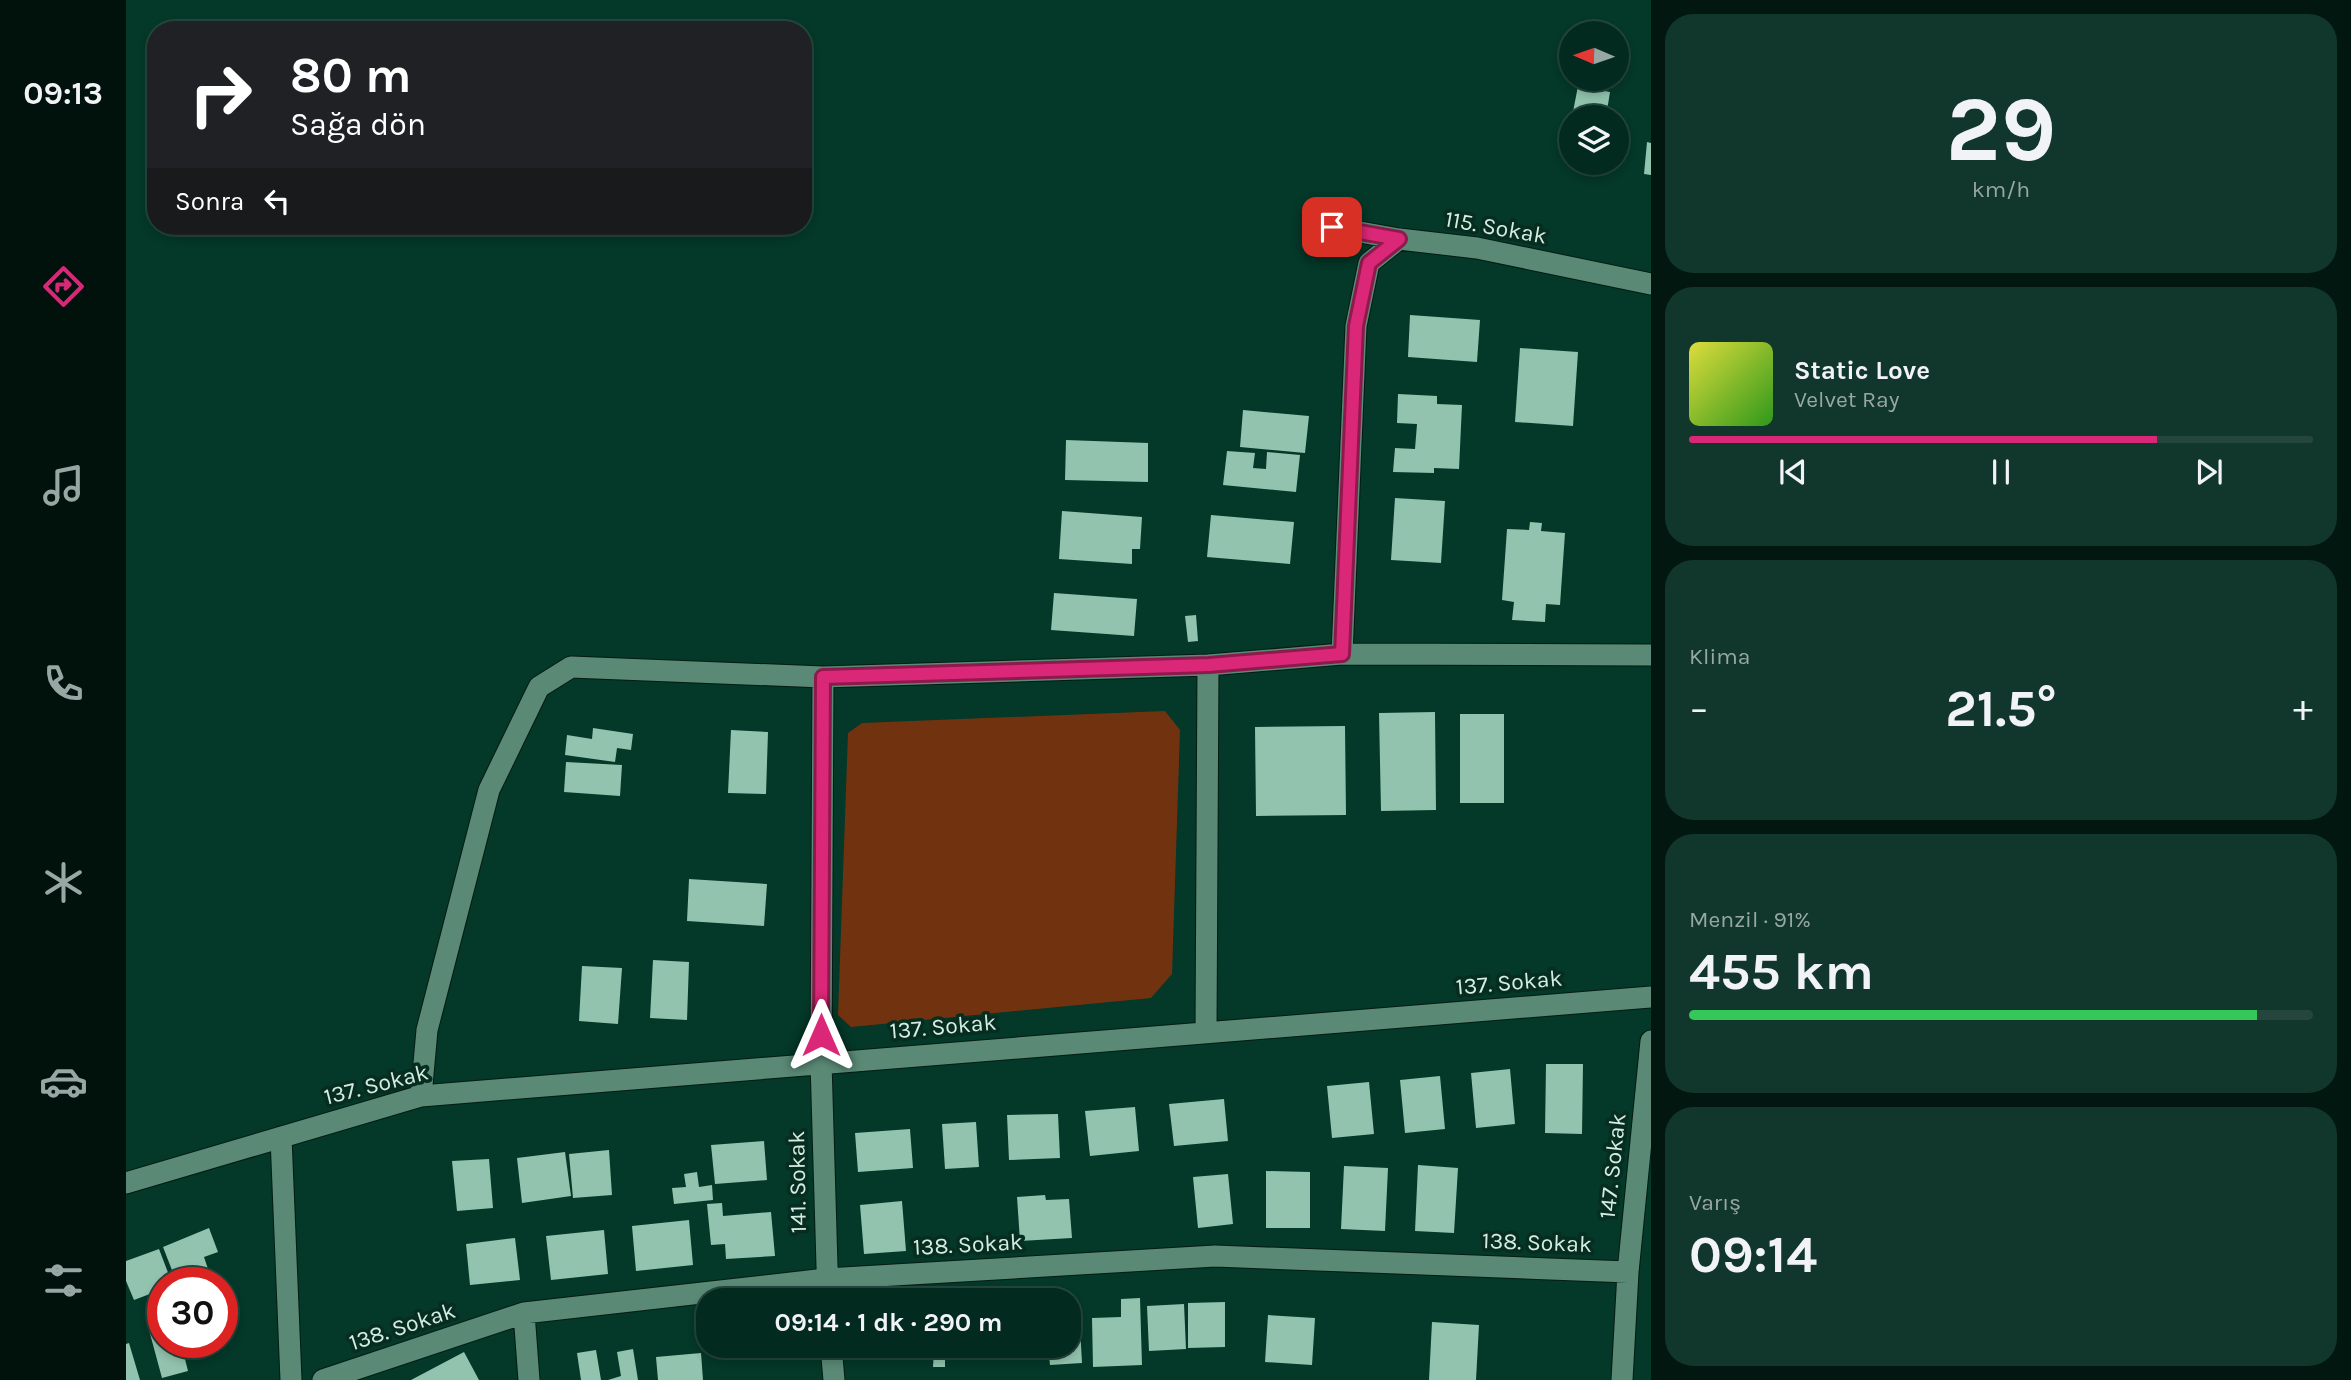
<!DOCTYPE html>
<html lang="tr">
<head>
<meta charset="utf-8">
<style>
  body { margin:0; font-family:Karla,sans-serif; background:#11362b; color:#f1f3f6; height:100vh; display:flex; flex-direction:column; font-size:26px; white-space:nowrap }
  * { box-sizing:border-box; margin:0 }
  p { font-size:23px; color:#97a7a4 }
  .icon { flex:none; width:38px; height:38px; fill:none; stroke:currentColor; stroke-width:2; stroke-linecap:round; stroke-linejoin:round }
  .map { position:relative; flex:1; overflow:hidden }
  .details { display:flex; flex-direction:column; gap:14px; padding:14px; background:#021710; width:700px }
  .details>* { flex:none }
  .hud { position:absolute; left:21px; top:21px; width:665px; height:214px; border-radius:28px; box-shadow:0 4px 10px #0003,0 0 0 2px #24463c; background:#202124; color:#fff; overflow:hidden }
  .needle { width:46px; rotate:272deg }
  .controls { position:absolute; left:1433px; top:21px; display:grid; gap:14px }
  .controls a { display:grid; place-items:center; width:70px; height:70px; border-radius:50%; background:#032a1e; box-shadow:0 4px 10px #0003,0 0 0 2px #24463c; font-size:35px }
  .speed { position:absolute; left:21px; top:1267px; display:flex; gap:14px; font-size:35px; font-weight:700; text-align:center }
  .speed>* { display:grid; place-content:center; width:91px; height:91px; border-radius:50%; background:#032a1e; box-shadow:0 4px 10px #0003,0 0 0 2px #24463c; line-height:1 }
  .speed .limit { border:10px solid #d22; background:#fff; color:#111 }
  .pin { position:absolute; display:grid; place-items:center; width:60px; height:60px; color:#fff; margin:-30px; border-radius:14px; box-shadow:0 4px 10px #0006 }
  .me { position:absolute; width:77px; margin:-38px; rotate:0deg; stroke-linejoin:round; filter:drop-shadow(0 0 5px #0008) }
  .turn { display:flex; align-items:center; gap:24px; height:147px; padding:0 28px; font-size:32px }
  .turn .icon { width:91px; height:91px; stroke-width:2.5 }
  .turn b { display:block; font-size:49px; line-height:60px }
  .then { display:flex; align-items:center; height:66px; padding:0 28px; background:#0003; gap:14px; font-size:26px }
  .big { font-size:52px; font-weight:700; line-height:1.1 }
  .details .widget { flex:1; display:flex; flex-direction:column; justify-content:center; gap:10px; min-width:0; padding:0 24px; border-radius:28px; background:#11362b }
  .details .dial { align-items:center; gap:0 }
  .dial b { font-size:91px; line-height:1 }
  .song { display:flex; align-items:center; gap:21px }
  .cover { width:84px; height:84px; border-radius:10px; background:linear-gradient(135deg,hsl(60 70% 55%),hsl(110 70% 35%)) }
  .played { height:7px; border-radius:4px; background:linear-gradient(90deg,#db2777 75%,#24463c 75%) }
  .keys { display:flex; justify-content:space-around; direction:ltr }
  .heat { display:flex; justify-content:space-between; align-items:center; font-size:38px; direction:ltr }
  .charge { height:10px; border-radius:5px; background:linear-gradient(90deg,#34c759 91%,#24463c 0) }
  .trip { position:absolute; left:570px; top:1288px; width:385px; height:70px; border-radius:28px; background:#032a1e; box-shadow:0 4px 10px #0003,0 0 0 2px #24463c; font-weight:700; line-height:70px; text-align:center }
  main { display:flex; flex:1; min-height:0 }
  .tab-bar { display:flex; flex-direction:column; width:126px; justify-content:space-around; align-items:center; background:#01110c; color:#97a7a4 }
  .tab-bar .icon { width:49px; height:49px }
  .tab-bar .selected { color:#db2777 }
  .tab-bar b { font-size:32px; color:#f1f3f6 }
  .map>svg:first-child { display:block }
  .green { fill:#71330f }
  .building { fill:#92c3ae }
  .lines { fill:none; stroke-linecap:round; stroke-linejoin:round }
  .street-casing { stroke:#041c13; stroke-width:23 }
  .street { stroke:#5a8976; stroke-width:21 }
  .route-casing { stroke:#8e194d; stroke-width:18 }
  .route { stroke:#db2777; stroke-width:12 }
  .labels { text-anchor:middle; stroke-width:7; stroke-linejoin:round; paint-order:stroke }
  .street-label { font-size:23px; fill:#d4ede2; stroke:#072c20 }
</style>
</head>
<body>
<main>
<nav class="tab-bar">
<b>09:13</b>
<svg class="icon selected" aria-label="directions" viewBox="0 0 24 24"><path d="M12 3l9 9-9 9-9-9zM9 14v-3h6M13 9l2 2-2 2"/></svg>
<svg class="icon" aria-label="music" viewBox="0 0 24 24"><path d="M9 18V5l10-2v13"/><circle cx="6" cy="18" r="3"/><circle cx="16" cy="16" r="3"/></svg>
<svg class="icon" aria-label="phone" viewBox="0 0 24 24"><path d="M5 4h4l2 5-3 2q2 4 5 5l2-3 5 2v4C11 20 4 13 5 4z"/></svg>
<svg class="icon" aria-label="climate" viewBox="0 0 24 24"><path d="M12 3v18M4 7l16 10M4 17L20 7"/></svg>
<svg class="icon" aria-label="car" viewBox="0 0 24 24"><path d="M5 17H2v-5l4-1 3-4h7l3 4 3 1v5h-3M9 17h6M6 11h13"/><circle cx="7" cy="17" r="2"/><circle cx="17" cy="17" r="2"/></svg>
<svg class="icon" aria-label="filters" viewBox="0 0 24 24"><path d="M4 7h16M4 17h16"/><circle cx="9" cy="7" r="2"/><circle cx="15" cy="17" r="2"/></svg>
</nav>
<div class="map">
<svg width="1525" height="1380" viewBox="0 0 1525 1380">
  <rect width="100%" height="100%" fill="#043828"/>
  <path class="green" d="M1039 711 1054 730 1046 974 1025 998 725 1027 712 1015 722 733 736 723Z"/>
  <path class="building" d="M1452 86 1484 92 1480 117H1446Z
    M1521 142 1525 143V175L1518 174Z
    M1284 315 1354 320 1351 362 1282 357Z
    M1394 348 1452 352 1447 426 1389 422Z
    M1272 394 1311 396V404L1336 405 1333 469 1308 468V473L1267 472 1269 448 1289 449 1291 424 1271 423Z
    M1117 410 1183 416 1179 453 1114 447Z
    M940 440 1022 443V482L939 480Z
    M1101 451 1129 453 1127 468 1140 469 1141 452 1174 455 1170 492 1097 485Z
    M1269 498 1319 501 1315 563 1265 560Z
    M936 511 1016 517 1014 549H1006V564L933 559Z
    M1085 515 1168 522 1164 564 1081 557Z
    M1404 522 1416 523 1415 531 1439 533 1434 605 1420 604 1419 622 1386 620 1388 602 1376 600 1381 529 1403 530Z
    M928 593 1011 599 1008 636 925 630Z
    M1070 615 1072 641 1062 642 1059 616Z
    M1309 712 1310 810 1255 811 1253 713Z
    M1334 714H1378V803H1334Z
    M1219 726 1220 815 1130 816 1129 727Z
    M467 728 507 734 505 750 491 748 489 762 439 755 441 735 466 739Z
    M605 730 642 732 640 794 602 793Z
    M440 762 496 765 494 796 438 792Z
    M563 879 641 884 638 926 561 921Z
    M527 960 563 962 561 1020 524 1018Z
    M456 966 496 968 492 1024 453 1021Z
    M1420 1064H1457L1456 1134 1419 1133Z
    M1384 1069 1389 1124 1350 1128 1345 1073Z
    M1314 1076 1319 1129 1279 1133 1274 1080Z
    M1243 1082 1248 1134 1206 1138 1201 1086Z
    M1098 1099 1102 1141 1048 1146 1043 1104Z
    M1009 1107 1013 1151 964 1156 959 1111Z
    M932 1114 934 1158 883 1160 881 1115Z
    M850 1122 853 1167 819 1169 816 1124Z
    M784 1129 787 1168 732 1172 729 1133Z
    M638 1141 641 1180 589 1184 585 1145Z
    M483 1150 486 1195 447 1198 443 1154Z
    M439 1152 445 1196 396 1203 391 1158Z
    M363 1159 367 1208 331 1211 326 1161Z
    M1292 1165 1332 1168 1328 1233 1289 1231Z
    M1218 1166 1262 1168 1259 1231 1215 1229Z
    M1140 1171 1184 1172V1228H1140Z
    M571 1172 573 1187 586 1185 587 1200 548 1204 546 1188 560 1187 558 1174Z
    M1102 1174 1107 1224 1072 1228 1067 1177Z
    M919 1195 920 1200 943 1199 946 1238 894 1241 891 1197Z
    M776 1201 780 1251 738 1254 734 1205Z
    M596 1203 597 1216 645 1212 649 1256 600 1259 599 1244 585 1245 581 1204Z
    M563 1220 567 1265 510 1271 506 1226Z
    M83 1228 92 1252 78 1257 84 1275 63 1283H51L37 1247Z
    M478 1230 482 1274 425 1280 420 1236Z
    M389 1238 394 1280 344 1285 340 1244Z
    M33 1249 46 1283H37V1289L8 1300 0 1281V1261Z
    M1014 1298 1016 1365 967 1367 966 1318 995 1317V1299Z
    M1099 1302V1347L1062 1348V1303Z
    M1058 1304 1060 1349 1023 1351 1021 1306Z
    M1142 1315 1189 1318 1186 1365 1139 1362Z
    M1306 1322 1353 1325 1350 1380H1303Z
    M37 1326V1342H68L69 1347 57 1351 62 1371 36 1378 23 1330Z
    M954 1326 956 1363 924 1365 922 1346H943V1327Z
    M3 1343 14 1380H0V1344Z
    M822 1346H892L891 1360 819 1359V1367H807L808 1350H822Z
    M507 1349 512 1380H482L495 1376 491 1352Z
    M470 1350 475 1380H455L451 1353Z
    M338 1352 353 1380H285Z
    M575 1353 577 1380H532L530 1357Z"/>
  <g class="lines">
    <defs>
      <path id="street" d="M1206 227 1273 239 1351 248 1525 284
        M1273 239 1243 263 1230 326 1216 654 1525 655
        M697 677 695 1062 702 1300
        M1080 1032 1082 665
        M295 1096 301 1030 363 790 413 687 445 667 697 677 1082 665 1216 654
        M155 1137 165 1380
        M0 1183 295 1096 1525 997
        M398 1313 403 1380
        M705 1346 708 1380
        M197 1380 398 1313 700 1279 1089 1256 1502 1272
        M1496 1380 1502 1272 1525 1041"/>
    </defs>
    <use href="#street" class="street-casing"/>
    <use href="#street" class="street"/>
  </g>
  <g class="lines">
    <defs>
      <path id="route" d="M695 1035 697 677 1083 665 1216 654 1230 326 1243 263 1273 239 1206 227"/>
    </defs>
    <use href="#route" class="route-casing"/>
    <use href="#route" class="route"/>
  </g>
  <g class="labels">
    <g class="street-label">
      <text transform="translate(1370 227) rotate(10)" y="8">115. Sokak</text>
      <text transform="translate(1383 982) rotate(-5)" y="8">137. Sokak</text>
      <text transform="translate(817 1026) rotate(-5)" y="8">137. Sokak</text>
      <text transform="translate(250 1084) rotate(-14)" y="8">137. Sokak</text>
      <text transform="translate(1486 1166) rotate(-84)" y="8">147. Sokak</text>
      <text transform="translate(671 1182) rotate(-91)" y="8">141. Sokak</text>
      <text transform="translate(1411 1242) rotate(2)" y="8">138. Sokak</text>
      <text transform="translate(842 1244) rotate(-3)" y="8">138. Sokak</text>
      <text transform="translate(276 1326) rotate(-18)" y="8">138. Sokak</text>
    </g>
  </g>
</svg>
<div class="controls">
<a><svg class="needle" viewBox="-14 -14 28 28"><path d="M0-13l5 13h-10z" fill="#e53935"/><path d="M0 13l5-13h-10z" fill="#97a7a4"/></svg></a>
<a><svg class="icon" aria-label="layers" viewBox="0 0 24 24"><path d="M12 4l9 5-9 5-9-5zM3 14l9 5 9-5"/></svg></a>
</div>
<div class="speed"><div class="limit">30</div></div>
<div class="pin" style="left:1206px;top:227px;background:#d93025"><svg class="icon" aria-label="arrive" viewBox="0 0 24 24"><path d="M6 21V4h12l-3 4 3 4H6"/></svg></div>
<svg class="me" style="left:695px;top:1035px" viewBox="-20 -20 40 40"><path d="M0-17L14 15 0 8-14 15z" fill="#db2777" stroke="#fff" stroke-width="4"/></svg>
<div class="trip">09:14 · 1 dk · 290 m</div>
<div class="hud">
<div class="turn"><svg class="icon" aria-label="right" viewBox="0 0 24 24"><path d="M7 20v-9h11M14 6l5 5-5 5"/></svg><div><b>80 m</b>Sağa dön</div></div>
<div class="then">Sonra<svg class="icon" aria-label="left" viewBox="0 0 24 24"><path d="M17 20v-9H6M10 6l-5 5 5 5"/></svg></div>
</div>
</div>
<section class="details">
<div class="widget dial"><b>29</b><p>km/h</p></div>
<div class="widget">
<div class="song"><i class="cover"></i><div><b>Static Love</b><p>Velvet Ray</p></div></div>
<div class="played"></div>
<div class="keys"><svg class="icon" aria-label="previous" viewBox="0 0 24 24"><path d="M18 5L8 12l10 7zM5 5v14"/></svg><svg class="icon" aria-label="pause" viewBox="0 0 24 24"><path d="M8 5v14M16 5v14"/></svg><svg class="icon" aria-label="next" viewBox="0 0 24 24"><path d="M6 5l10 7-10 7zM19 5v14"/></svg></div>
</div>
<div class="widget"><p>Klima</p>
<div class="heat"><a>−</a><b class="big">21.5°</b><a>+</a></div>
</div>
<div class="widget"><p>Menzil · 91%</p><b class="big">455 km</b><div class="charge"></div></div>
<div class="widget"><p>Varış</p><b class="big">09:14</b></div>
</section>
</main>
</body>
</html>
